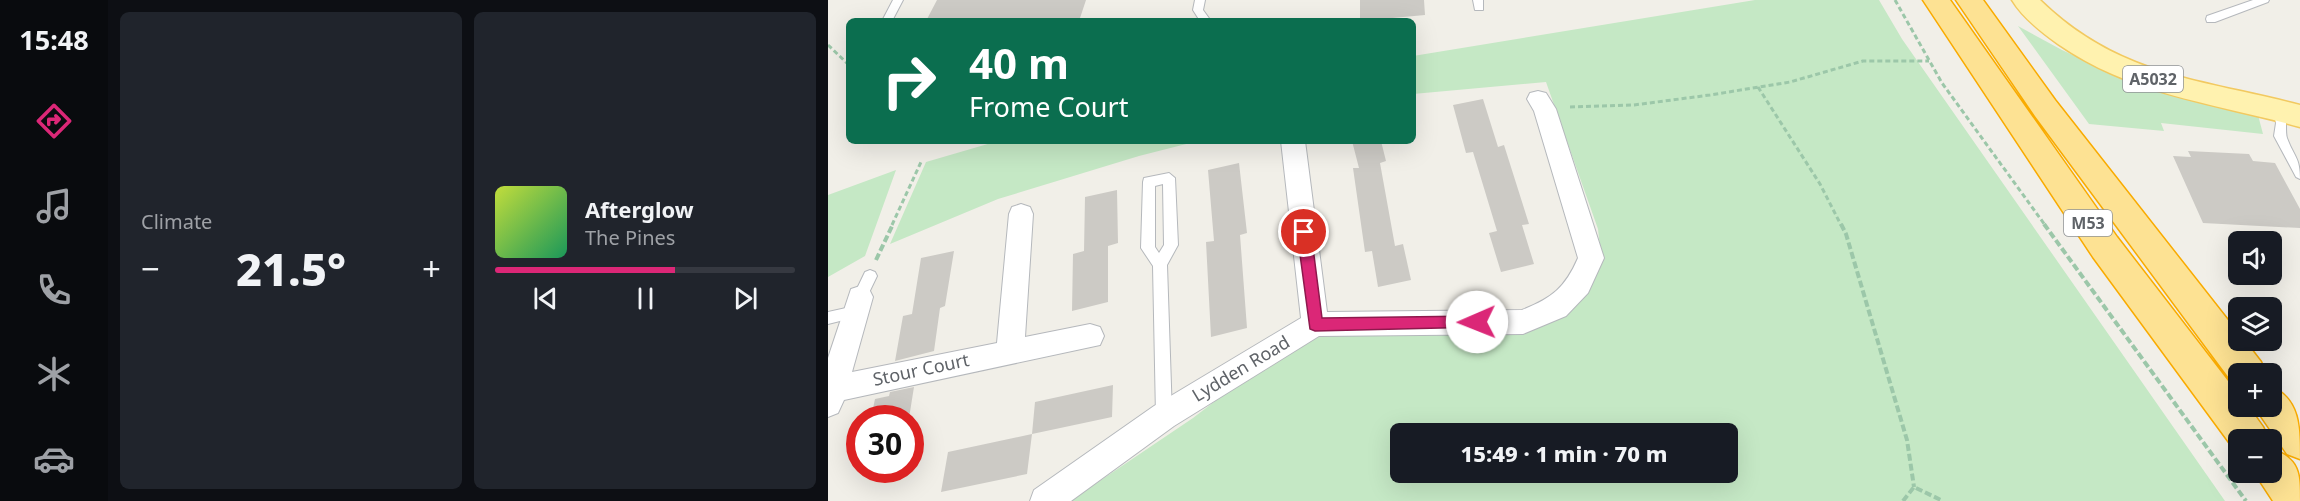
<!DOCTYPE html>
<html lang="en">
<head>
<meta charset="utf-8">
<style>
  body { margin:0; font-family:"Noto Sans",sans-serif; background:#20242c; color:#f1f3f6; height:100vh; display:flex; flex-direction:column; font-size:22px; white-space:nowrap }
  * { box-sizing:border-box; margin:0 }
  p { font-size:20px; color:#9ea1a6 }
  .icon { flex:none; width:33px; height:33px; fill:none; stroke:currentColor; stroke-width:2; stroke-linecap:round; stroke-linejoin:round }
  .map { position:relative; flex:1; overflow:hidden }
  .sheet { display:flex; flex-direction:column; gap:12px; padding:12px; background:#0d0f14; width:720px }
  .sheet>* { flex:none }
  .hud { position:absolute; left:18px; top:18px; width:570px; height:126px; border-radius:9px; box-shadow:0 6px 24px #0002; background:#0b6e4f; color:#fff; overflow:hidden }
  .buttons { position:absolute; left:1400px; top:231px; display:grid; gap:12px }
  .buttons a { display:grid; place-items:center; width:54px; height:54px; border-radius:9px; background:#171b24; box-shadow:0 6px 24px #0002; font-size:30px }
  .speed { position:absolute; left:18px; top:405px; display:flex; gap:12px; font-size:30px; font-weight:700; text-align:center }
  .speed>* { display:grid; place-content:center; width:78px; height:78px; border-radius:50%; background:#171b24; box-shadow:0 6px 24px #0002; line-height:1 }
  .speed .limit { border:9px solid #d22; background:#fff; color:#111 }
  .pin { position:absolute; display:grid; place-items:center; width:51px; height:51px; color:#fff; margin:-26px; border:3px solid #fff; border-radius:50%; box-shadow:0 2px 6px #0007 }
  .me { position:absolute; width:66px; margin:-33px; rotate:269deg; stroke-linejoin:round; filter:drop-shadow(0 0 4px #0008) }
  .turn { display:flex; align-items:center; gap:21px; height:126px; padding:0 24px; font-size:27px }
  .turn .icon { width:78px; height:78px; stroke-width:2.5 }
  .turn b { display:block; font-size:42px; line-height:51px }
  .big { font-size:45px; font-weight:800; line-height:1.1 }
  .sheet .widget { flex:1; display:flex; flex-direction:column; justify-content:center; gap:9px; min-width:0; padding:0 21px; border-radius:9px; background:#20242c }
  .song { display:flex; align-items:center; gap:18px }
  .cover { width:72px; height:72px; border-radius:9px; background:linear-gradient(135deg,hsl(70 70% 55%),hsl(150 70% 35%)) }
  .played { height:6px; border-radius:3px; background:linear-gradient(90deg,#db2777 60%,#363941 60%) }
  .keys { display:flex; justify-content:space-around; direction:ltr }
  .heat { display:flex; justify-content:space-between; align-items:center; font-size:33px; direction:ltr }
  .sheet .tiles { flex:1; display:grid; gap:12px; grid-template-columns:repeat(2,1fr) }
  .trip { position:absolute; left:562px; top:423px; width:348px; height:60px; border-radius:9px; background:#171b24; box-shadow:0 6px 24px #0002; font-weight:800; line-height:60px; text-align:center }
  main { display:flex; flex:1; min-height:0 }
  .dock { display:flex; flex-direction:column; width:108px; justify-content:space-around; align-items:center; background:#090b0e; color:#9ea1a6 }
  .dock .icon { width:42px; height:42px }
  .dock .current { color:#db2777 }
  .dock b { font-size:27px; color:#f1f3f6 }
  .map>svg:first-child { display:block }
  .green { fill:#c5e8c5; fill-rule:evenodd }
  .building { fill:#cccac5 }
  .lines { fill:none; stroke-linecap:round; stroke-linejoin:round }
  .lane-casing { stroke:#b5b8bc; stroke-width:2 }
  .street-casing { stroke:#b5b8bc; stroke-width:2 }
  .primary-casing { stroke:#f2c960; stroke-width:3 }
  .highway-casing { stroke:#f9ab00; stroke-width:3 }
  .path-far1 { stroke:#9cc7a9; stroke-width:3; stroke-dasharray:5 3; stroke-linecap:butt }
  .path { stroke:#9cc7a9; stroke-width:4; stroke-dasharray:7 3; stroke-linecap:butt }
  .lane { fill:#fff; fill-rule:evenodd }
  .street { fill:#fff; fill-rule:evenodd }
  .primary { fill:#fff2af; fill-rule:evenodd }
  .highway { fill:#fde293; fill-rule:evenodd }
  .route { fill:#db2777; stroke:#8e194d; stroke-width:1.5 }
  .labels { text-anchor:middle; stroke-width:4.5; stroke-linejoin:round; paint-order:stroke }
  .shield { fill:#fff; stroke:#8f9295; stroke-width:1.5 }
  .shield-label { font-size:16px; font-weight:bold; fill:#5f6368 }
  .street-label { font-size:18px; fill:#5f6368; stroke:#fff }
</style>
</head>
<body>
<main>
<nav class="dock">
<b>15:48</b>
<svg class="icon current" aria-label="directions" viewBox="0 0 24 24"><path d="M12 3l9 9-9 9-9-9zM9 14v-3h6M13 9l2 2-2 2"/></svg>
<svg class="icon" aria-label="music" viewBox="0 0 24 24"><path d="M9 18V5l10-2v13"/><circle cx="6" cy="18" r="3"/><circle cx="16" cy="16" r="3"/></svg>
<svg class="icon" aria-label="phone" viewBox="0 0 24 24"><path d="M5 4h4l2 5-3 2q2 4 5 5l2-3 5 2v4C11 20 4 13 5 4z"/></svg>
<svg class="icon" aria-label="climate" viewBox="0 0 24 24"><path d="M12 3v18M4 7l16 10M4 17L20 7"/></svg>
<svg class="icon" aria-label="car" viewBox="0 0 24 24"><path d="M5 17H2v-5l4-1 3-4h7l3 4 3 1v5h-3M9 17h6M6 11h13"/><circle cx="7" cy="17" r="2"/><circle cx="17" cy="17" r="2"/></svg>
</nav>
<section class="sheet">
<div class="tiles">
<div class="widget"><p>Climate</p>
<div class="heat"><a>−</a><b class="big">21.5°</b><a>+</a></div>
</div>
<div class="widget">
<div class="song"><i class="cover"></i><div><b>Afterglow</b><p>The Pines</p></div></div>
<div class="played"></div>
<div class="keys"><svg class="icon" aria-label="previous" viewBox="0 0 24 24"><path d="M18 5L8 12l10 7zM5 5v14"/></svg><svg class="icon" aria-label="pause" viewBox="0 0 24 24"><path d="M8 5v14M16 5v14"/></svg><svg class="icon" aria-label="next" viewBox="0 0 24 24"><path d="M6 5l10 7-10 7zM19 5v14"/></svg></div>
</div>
</div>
</section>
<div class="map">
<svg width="1472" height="501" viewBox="0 0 1472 501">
  <rect width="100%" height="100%" fill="#f1efe8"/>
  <path class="green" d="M927 0H1051L1074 39 1397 501H242L365 418 459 346 492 331 698 329 773 257 770 229 718 82 585 94V56ZM573 434H900V472H573Z
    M1190 26 1234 50 1312 86 1430 115 1435 134 1333 123 1336 131 1261 124Z
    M170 141H370L311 156 170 199 62 244 98 162Z
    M68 170 37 256 0 277V195Z"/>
  <path class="building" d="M109 0H258L251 21H98Z
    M532 0H596L597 15 532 21Z
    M655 99 670 147 676 145 701 224 694 225 706 264 673 272 661 233 669 231 645 152 638 153 625 105Z
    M524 141H553L558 161 552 163 567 246 575 244 583 280 550 287 544 251 537 252 525 168H531Z
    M1360 151 1421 154 1425 161 1447 163 1472 209V228L1375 223 1345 156 1363 157Z
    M411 163 419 233 412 235 419 328 383 337 378 242 386 241 380 170Z
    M289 190 290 243 280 246V302L244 311 245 254 256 251 257 197Z
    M126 251 117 306 112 308 106 351 67 361 75 316 84 314 93 258Z
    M285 385 284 417 204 434 199 474 113 492 120 452 204 434 207 402Z
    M86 387 81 418H43L47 399 61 396 62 392Z"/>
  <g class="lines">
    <defs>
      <path id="lane" d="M65 0H75L64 21H54Z
        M367 0H377L375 10 383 21H372L365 10Z
        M645 0H655V10H647Z
        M1425 0H1441L1440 2 1387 22H1379L1378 19 1379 16Z
        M1451 106 1457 110C1459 119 1457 133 1459 138 1466 157 1472 157 1472 179L1468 177 1446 136 1448 123 1445 110Z
        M341 173 347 178 350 245 339 265 344 416 341 421 336 423 331 421 328 416 325 266 313 248 315 182 316 178ZM335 184 336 245 331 253 327 247V186Z
        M42 270 47 272 49 276 37 301 32 303 27 301 25 297 37 272Z
        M27 306 32 308 34 312 32 316 0 324V312Z"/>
      <path id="street" d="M710 91 718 93 728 109 776 258 760 293 738 316 695 334 491 336 346 426 243 501H202L206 490 326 406 473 318 453 141H477L499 312 694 310C724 298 737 288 750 258L706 111 699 99 702 93Z
        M193 204 202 207 205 214 197 337 262 324 272 327 276 336 272 345 16 400 10 413 0 417V358L23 289 32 286 41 289 45 297 24 372 169 343 181 214 184 207Z"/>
      <path id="primary" d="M1184 0H1212C1291 77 1373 79 1472 105V127C1387 103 1305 96 1230 44 1213 32 1195 18 1184 0Z"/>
      <path id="highway" d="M1095 0H1122L1289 237 1410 394V406H1420L1435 427 1441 440H1410L1409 453 1265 257Z
        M1128 0H1155L1227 100 1410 333V340H1416L1433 362 1438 374H1410V387L1407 386 1207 116Z
        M1443 386C1472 400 1472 427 1472 459L1459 454 1426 406H1443Z
        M1443 448C1472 460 1472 473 1472 501H1445L1426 472H1443Z"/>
    </defs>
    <use href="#lane" class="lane-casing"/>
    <use href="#street" class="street-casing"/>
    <use href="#primary" class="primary-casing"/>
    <use href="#highway" class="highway-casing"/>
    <path class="path-far1" d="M1067 0 1114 83 1217 225
      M0 45 21 65
      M930 87 992 184 1013 225
      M742 107 806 105 882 95 962 82 1035 61H1101
      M64 225 93 162"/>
    <path class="path" d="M1013 224 1018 234 1079 440 1086 487
      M1216 224 1418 501
      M48 260 65 224
      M1075 501 1086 487 1115 501"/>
    <use href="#lane" class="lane"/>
    <use href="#street" class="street"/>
    <use href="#primary" class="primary"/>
    <use href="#highway" class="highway"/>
  </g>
  <path class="route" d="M476 227 483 232 494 318 649 316 654 318 656 322 654 327 487 331 482 329 469 232Z"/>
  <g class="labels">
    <g class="shield">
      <rect x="1295" y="66" width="60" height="26" rx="4.5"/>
      <rect x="1236" y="210" width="48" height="26" rx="4.5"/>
    </g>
    <g class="shield-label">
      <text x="1325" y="85">A5032</text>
      <text x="1260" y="229">M53</text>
    </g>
    <g class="street-label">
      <text transform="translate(413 369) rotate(-31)" y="6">Lydden Road</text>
      <text transform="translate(93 370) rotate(-12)" y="6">Stour Court</text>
    </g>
  </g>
</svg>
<div class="buttons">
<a><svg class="icon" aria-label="sound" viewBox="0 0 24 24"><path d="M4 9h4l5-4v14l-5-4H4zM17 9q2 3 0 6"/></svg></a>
<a><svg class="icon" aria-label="layers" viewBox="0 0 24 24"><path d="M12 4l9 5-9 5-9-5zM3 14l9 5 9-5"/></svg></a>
<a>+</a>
<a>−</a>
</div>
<div class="speed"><div class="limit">30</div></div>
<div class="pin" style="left:476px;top:232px;background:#d93025"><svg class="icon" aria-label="arrive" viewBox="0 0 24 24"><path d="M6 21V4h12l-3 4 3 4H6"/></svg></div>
<svg class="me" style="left:649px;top:322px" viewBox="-20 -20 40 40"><circle r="19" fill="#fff"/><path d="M0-13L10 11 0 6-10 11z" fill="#db2777"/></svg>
<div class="trip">15:49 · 1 min · 70 m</div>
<div class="hud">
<div class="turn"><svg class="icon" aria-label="right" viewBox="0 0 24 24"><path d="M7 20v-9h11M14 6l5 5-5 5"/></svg><div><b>40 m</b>Frome Court</div></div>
</div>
</div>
</main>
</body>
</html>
